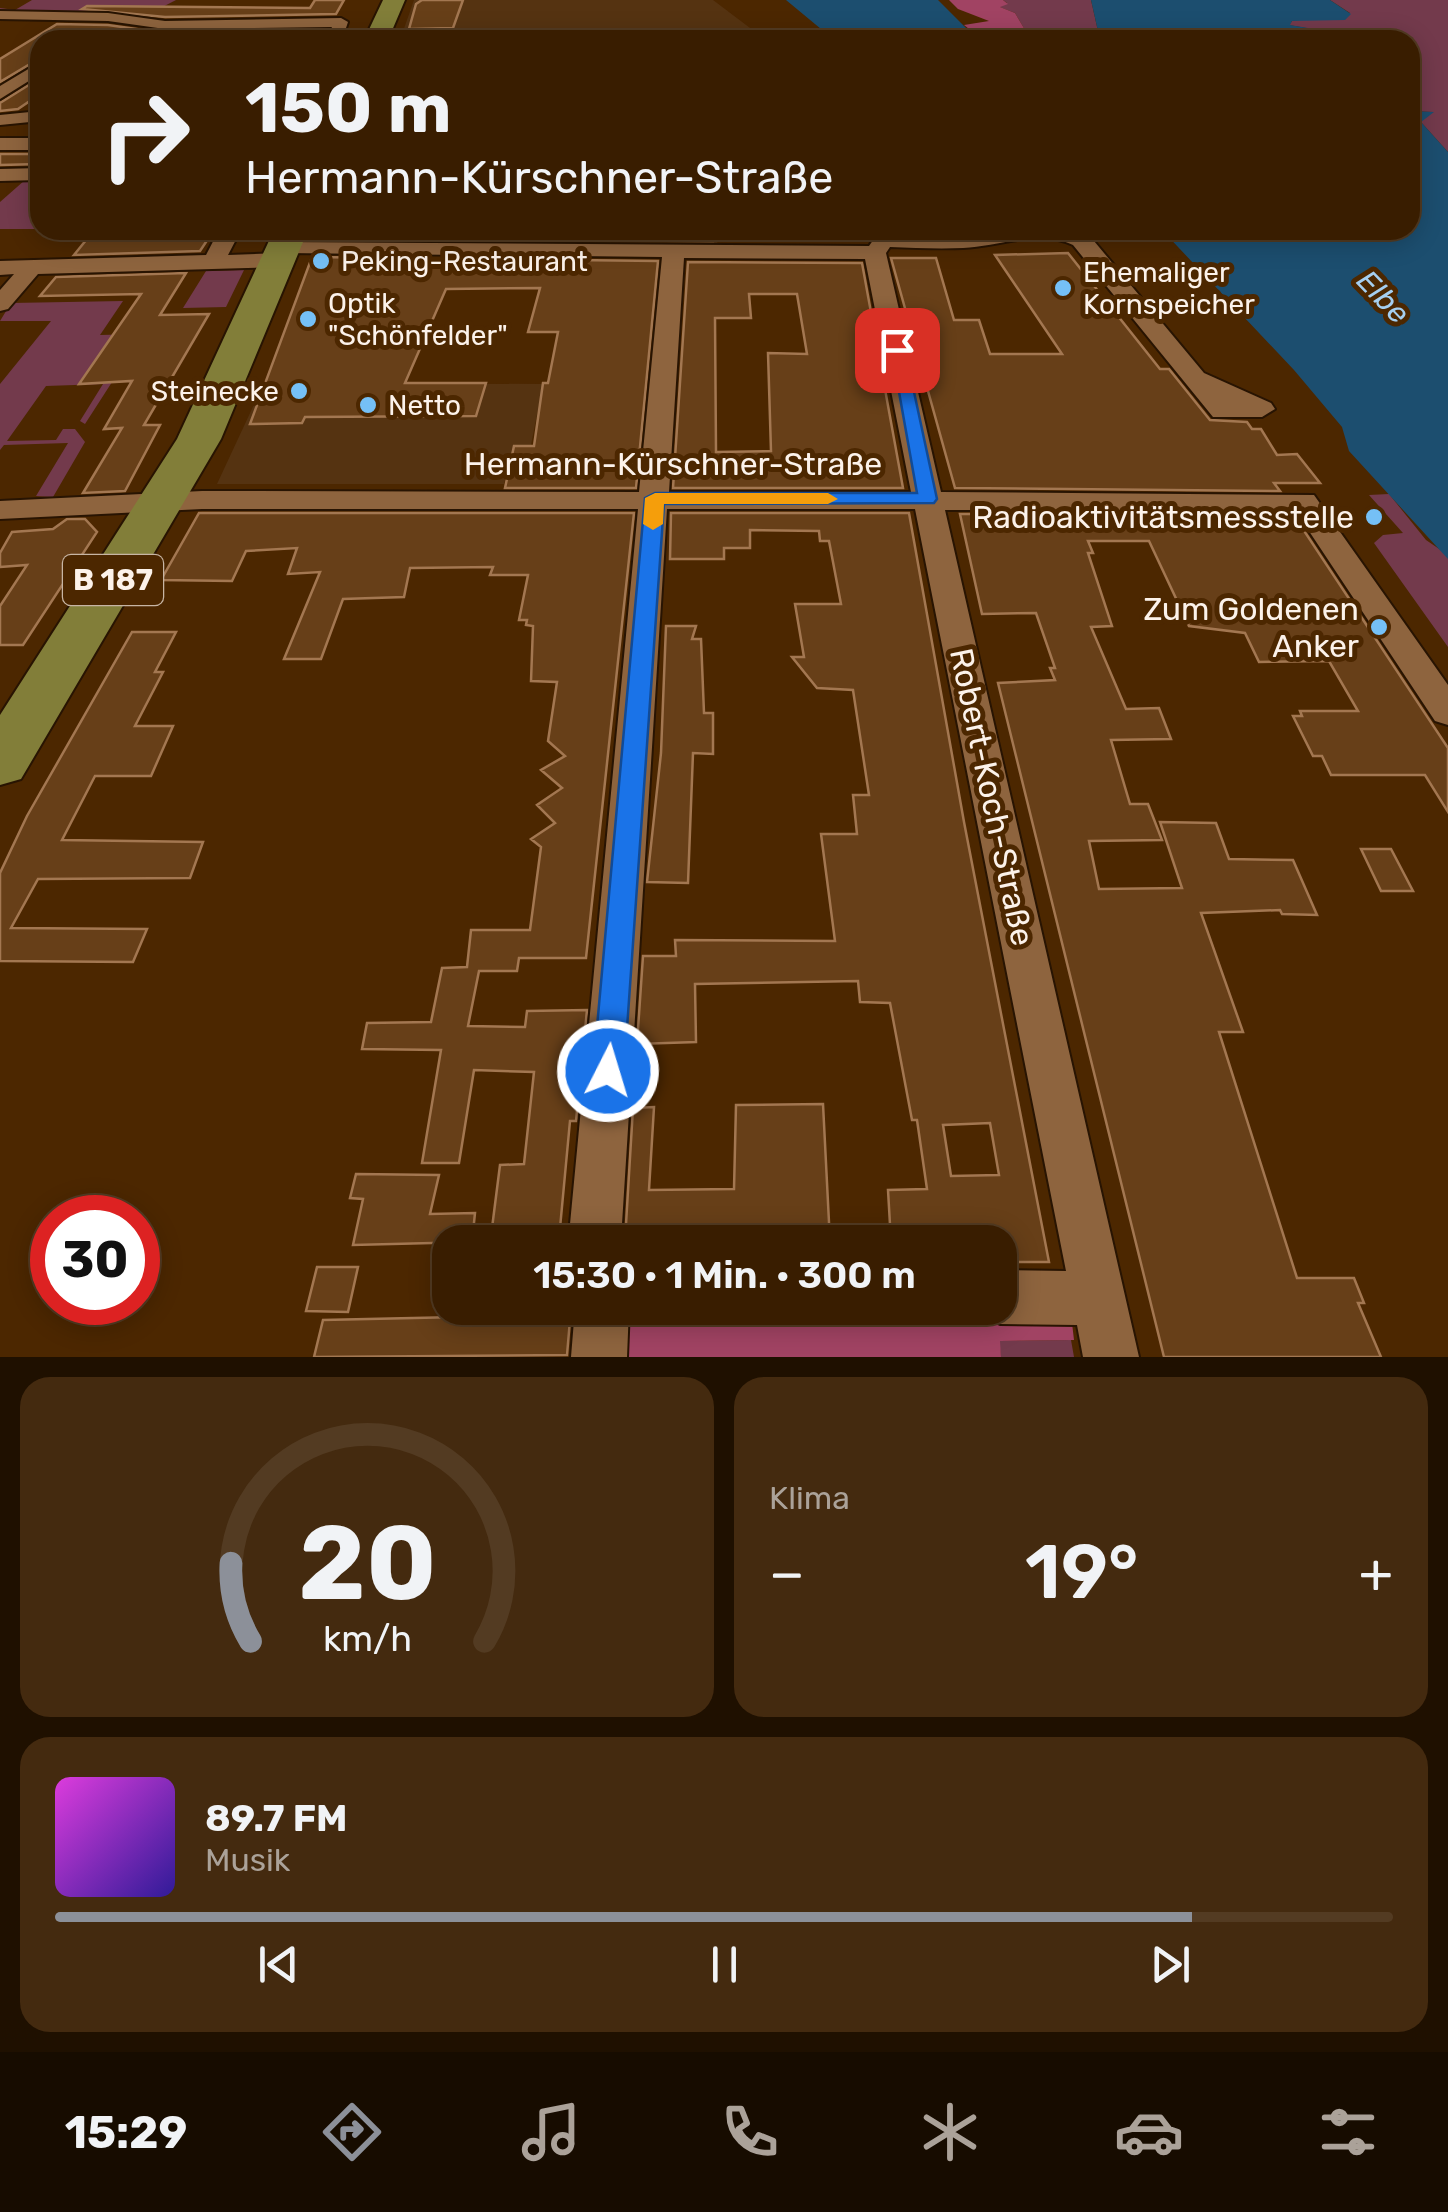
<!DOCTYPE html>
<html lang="de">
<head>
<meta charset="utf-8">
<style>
  body { margin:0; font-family:Rubik,sans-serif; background:#442a0f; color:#f1f3f6; height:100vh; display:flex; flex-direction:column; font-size:38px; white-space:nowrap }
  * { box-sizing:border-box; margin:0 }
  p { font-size:32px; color:#aba299 }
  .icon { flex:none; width:55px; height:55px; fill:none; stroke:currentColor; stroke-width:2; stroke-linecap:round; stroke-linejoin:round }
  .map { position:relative; height:1357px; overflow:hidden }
  .details { display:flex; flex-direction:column; gap:20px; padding:20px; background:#1f1000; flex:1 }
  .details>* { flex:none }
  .hud { position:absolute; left:30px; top:30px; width:1390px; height:210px; border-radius:30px; box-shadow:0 5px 25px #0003,0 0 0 2px #533b22; background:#391d00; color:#f1f3f6; overflow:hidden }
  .speed { position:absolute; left:30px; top:1195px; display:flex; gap:20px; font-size:50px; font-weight:700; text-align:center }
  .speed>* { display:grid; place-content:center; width:130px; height:130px; border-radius:50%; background:#391d00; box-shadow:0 5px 25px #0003,0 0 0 2px #533b22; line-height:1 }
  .speed .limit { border:15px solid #d22; background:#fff; color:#111 }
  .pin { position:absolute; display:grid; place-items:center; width:85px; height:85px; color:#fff; margin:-42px; border-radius:20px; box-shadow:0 5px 15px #0006 }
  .me { position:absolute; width:110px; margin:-55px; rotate:5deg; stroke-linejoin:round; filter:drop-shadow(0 0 8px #0008) }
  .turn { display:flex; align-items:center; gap:35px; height:210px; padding:0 50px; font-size:45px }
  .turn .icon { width:130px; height:130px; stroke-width:2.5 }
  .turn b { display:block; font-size:70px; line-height:85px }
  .big { font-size:75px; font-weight:600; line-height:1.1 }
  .details .tile { flex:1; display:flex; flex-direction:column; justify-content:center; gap:15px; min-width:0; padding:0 35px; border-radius:30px; background:#442a0f }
  .details .dial { align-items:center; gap:0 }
  .dial svg { height:260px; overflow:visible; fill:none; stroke:#533b22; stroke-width:7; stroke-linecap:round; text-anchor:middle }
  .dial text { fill:#f1f3f6; stroke:none }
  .song { display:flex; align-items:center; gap:30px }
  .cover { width:120px; height:120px; border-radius:15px; background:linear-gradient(135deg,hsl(300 70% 55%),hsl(250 70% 35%)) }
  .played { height:10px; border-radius:5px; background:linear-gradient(90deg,#8c9099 85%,#533b22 85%) }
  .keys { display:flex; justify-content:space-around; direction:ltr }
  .heat { display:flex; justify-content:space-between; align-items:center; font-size:55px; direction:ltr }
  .details .tiles { flex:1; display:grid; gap:20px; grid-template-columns:1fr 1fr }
  .tile:last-child { grid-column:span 2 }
  .trip { position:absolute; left:432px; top:1225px; width:585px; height:100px; border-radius:30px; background:#391d00; box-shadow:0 5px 25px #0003,0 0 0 2px #533b22; font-weight:600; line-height:100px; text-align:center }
  .tab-bar { display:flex; height:160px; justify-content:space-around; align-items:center; background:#170c00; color:#aba299 }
  .tab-bar .icon { width:70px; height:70px }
  .tab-bar .active { color:#8c9099 }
  .tab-bar b { font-size:45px; color:#f1f3f6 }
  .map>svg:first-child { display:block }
  .built { fill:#531 }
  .green { fill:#733a4c }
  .forest { fill:#a14363 }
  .water { fill:#1c4e6f }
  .building { fill:#673f18; stroke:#a37751; stroke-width:2.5; fill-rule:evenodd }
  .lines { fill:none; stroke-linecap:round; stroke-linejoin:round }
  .minor-casing { stroke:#281402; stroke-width:4 }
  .primary-casing { stroke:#281402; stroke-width:4 }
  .minor { fill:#8e643e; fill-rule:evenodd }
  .primary { fill:#827e39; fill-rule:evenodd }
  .route { fill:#1a73e8; stroke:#114b97; stroke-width:2.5 }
  .slow { fill:#f59e0b }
  .poi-dot { fill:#75c0f6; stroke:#4c2700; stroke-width:4 }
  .labels { text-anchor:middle; stroke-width:10; stroke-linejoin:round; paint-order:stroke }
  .far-poi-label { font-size:28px; fill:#fcf2ea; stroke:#4c2700; text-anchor:start }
  .far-water-label { font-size:30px; font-style:italic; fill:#a5cff0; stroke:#4c2700 }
  .shield { fill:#4c2700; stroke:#c7b5a4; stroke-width:2.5 }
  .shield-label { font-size:30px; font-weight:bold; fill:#fcf2ea }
  .street-label { font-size:32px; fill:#fcf2ea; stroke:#4c2700 }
  .poi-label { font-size:32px; fill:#fcf2ea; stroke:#4c2700; text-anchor:end }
</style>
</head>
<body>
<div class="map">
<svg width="1448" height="1357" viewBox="0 0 1448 1357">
  <rect width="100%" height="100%" fill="#4c2700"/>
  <path class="built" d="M414 0H713L766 40H400Z
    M321 230H718L717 249 344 244 317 240Z
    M264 383 543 384 531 445 514 446 504 484H217Z"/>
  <path class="green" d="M32 0H176L147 15 0 12V8L15 10Z
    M1003 0H1091L1100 40H1031L1015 13 997 6 1007 3Z
    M1330 0H1448V152L1420 121 1432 112 1410 111V96L1420 95 1410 75V40H1374L1289 25 1292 21 1350 13Z
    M25 180 40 181V229H0V202Z
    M244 270 226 307 183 308 206 271Z
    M123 301 100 335 143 334 85 424 80 421 103 384 46 386 7 441 56 440 63 429H75L85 442 53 497 36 496 68 443 4 445 0 450V384L51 321H0L11 303Z
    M1389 494 1426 540 1448 555V647L1374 543 1383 535 1403 533 1369 495Z
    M1071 1340 1074 1357H1001L999 1341Z"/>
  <path class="forest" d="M949 0H1003L1008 4 1000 7 1015 13 1031 40H983L964 25 989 21 958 9Z
    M637 1315 1055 1316 1072 1323 1074 1340 1000 1341 1001 1357H622L623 1327Z"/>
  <path class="water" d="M786 0H938L978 40H858L821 29Z
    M1091 0H1330L1351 14 1345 20 1292 21 1290 25 1374 39 1100 40Z
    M1410 111 1434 112 1421 122 1448 152V559L1349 451 1342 427 1294 370 1162 230H1410Z"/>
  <path class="building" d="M315 0H344L336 14 165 17 82 9 87 6 310 8Z
    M422 0H463L453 28 409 29 416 4Z
    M57 24 108 25 165 33 326 31 322 40H40V58L0 82V59Z
    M40 78V94L18 109 0 111V103Z
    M0 154H40V164L0 165Z
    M183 230H214L200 251 74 255 87 239 179 237Z
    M352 230H714L713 241 346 239Z
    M1068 253 1160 369H1169L1210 420 1247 422 1252 429H1261L1277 455 1297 454 1320 483H1274L1280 491 955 488 891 258H936L954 320H979L990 354H1062L995 255Z
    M312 257 658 261 636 488H505L514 446H534L543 383H548L558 332H528L540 288 446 289 405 383H486L476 416 305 417 302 423 250 424Z
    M688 262 862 263 903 488H673ZM749 294H797L807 354 768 353 771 451 716 452 715 318H751Z
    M186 273 160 315 209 314 144 425H160L125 491 83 493 122 428 104 429 132 381 79 384 141 294 40 296 56 277Z
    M199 513H634L586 958H519L517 971H479L468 1026 525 1027 527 1011 587 1010 576 1121H570L560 1228H492L500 1165 524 1164 534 1072 474 1070 459 1163H422L441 1050 362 1049 367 1023 431 1022 442 968 467 967 471 930H530L541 847 531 839 555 823 537 805 562 788 541 770 565 756 548 741 557 682 531 681 533 626 526 625 527 620H519L528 575H490L493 567 410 568 404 597 343 599 321 659H284L320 572 288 574 297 548 246 551 232 581 161 580Z
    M671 513H909L964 822 1049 1262H1000V1242H891L888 1190 927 1189 917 1120H912L890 1003 860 1002 858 981 695 984 696 1042 637 1044 643 956H676L675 940 835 941 821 834H857L853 795H869L853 690 817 688 792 657H804L795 604H841L829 541H820L819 531 750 530V548H724V559H670ZM990 1123 999 1175 951 1176 943 1125Z
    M960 514H1293L1448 748V812L1425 775H1331L1322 756H1313L1293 716H1302L1300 711H1358L1329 661 1259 662 1245 633 1189 626 1149 541H1088L1093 553H1088L1112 626 1091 627 1126 709 1159 708 1171 739 1111 740 1130 804H1148L1162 840 1089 841 1099 889 1182 888 1160 822 1216 823 1229 859 1293 860 1317 915 1282 914 1280 910 1201 913 1243 1032H1219L1297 1278H1354L1364 1303H1358L1381 1357H1164L998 683 1055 680 1050 668H1055L1036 613 982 614Z
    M67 519H85L97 532 23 645H0V606L27 565 0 567V553L12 532 53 529Z
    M666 626H696L692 639H701L704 713H713V754L693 753 688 883 647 882 661 753Z
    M132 632H176L155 672H163L135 726H173L151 776H95L62 840 203 842 190 878 38 879 11 928 147 929 133 962 0 961V873L27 816Z
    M1361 849H1391L1413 891H1381Z
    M823 1104 830 1242H629L626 1224 633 1108 654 1107 649 1190 734 1189 736 1105Z
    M356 1174 439 1175 430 1214 475 1213 472 1242 353 1245 363 1199 350 1198Z
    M317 1267H358L348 1312 306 1311Z
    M505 1308H571L567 1355 314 1357 323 1320 504 1316Z"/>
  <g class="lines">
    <defs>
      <path id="minor" d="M0 11 108 13 165 21 341 18 348 22 342 40H326L332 27 165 29 108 21 0 19Z
        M40 62V74L0 99V86Z
        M40 111V121L0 125V115Z
        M0 138H40V150H0Z
        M40 168V180L0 181V169Z
        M219 230H241L228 255 279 253 290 260 279 267 38 274 8 309 0 311V290L14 274 0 275V261L206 255Z
        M1004 230H1076L1089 235 1204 373 1271 403 1275 409 1262 417H1213L1073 245C1038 228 999 247 963 248 939 249 914 248 890 247L886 253 941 492 1314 495 1448 685V725L1435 721 1295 510H945L1139 1357H1083L1077 1325 1000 1324 981 1316 977 1308H1000V1270L1066 1271 915 509H667L622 1224 626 1242H574L570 1224 638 509H202L0 519V501L202 491 639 492 662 257 285 253 277 252 274 247 277 242 869 246 876 236 884 235 964 236ZM684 258 865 259 911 492H669Z
        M575 1308H629L627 1357H571Z"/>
      <path id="primary" d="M383 0H405L388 40H364Z
        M274 230H308L221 439 21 779 0 785V715L177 439Z"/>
    </defs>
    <use href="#minor" class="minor-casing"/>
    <use href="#primary" class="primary-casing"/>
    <use href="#minor" class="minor"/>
    <use href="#primary" class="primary"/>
  </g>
  <path class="route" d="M891 347 905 350 937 499 934 503 664 504 624 1071 619 1081 608 1085 598 1081 593 1071 645 498 655 493H917Z"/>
  <path class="slow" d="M655 493H828L838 499 828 504H664L663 524 653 530 643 524 645 498Z"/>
  <g class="poi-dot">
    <circle cx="321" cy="261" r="10"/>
    <circle cx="1063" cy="288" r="10"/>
    <circle cx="308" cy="319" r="10"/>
    <circle cx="299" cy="391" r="10"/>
    <circle cx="368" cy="405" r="10"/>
    <circle cx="1374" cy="517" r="10"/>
    <circle cx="1379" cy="627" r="10"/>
  </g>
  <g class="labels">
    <g class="far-poi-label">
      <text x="341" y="271">Peking-Restaurant</text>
      <text x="1083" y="282">Ehemaliger<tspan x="1083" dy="32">Kornspeicher</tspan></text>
      <text x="328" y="313">Optik<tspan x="328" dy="32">"Schönfelder"</tspan></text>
      <text x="279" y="401" text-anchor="end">Steinecke</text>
      <text x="388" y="415">Netto</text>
    </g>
    <g class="far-water-label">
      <text transform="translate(1383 297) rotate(46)" y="10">Elbe</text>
    </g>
    <rect class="shield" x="63" y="555" width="100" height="50" rx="8"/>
    <g class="shield-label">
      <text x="113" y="590">B 187</text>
    </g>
    <g class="street-label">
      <text x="673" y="475">Hermann-Kürschner-Straße</text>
      <text transform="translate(992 797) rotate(78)" y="11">Robert-Koch-Straße</text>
    </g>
    <g class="poi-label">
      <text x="1354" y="528">Radioaktivitätsmessstelle</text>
      <text x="1359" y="620">Zum Goldenen<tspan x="1359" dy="37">Anker</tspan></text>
    </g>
  </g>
</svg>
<div class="speed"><div class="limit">30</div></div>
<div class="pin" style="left:897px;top:350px;background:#d93025"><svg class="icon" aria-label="arrive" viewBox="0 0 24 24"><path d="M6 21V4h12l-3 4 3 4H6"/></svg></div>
<svg class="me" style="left:608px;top:1071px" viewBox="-20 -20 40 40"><circle r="17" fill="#1a73e8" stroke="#fff" stroke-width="3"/><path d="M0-11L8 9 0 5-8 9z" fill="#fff"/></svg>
<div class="trip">15:30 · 1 Min. · 300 m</div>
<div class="hud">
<div class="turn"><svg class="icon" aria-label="right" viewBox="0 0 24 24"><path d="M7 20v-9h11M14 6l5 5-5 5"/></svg><div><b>150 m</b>Hermann-Kürschner-Straße</div></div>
</div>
</div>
<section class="details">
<div class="tiles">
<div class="tile dial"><svg viewBox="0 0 100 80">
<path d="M14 69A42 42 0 1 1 86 69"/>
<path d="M14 69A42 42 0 0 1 8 45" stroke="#8c9099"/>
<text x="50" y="56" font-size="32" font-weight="700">20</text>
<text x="50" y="72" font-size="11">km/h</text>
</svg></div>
<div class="tile"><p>Klima</p>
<div class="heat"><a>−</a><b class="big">19°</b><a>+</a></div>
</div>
<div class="tile">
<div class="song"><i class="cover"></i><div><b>89.7 FM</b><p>Musik</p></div></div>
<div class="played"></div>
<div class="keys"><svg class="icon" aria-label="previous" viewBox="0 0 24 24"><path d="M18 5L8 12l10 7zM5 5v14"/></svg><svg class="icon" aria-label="pause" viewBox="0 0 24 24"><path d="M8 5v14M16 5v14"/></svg><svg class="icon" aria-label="next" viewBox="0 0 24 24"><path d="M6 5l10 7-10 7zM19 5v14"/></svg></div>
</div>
</div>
</section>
<nav class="tab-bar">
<b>15:29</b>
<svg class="icon active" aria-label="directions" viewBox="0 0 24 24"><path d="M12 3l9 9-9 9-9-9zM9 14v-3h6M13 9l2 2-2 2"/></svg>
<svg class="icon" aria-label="music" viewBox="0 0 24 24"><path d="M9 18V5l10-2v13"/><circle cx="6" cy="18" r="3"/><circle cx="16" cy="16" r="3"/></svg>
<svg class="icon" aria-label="phone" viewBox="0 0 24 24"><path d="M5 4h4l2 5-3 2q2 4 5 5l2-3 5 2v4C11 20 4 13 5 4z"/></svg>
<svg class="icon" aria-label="climate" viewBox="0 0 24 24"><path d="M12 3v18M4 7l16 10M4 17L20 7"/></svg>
<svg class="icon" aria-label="car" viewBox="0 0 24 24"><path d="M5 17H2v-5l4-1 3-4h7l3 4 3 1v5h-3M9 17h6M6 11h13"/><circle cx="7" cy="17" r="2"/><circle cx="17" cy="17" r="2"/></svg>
<svg class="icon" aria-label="filters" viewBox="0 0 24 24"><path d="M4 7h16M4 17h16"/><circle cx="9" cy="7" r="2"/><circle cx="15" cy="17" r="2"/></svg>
</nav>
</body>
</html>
